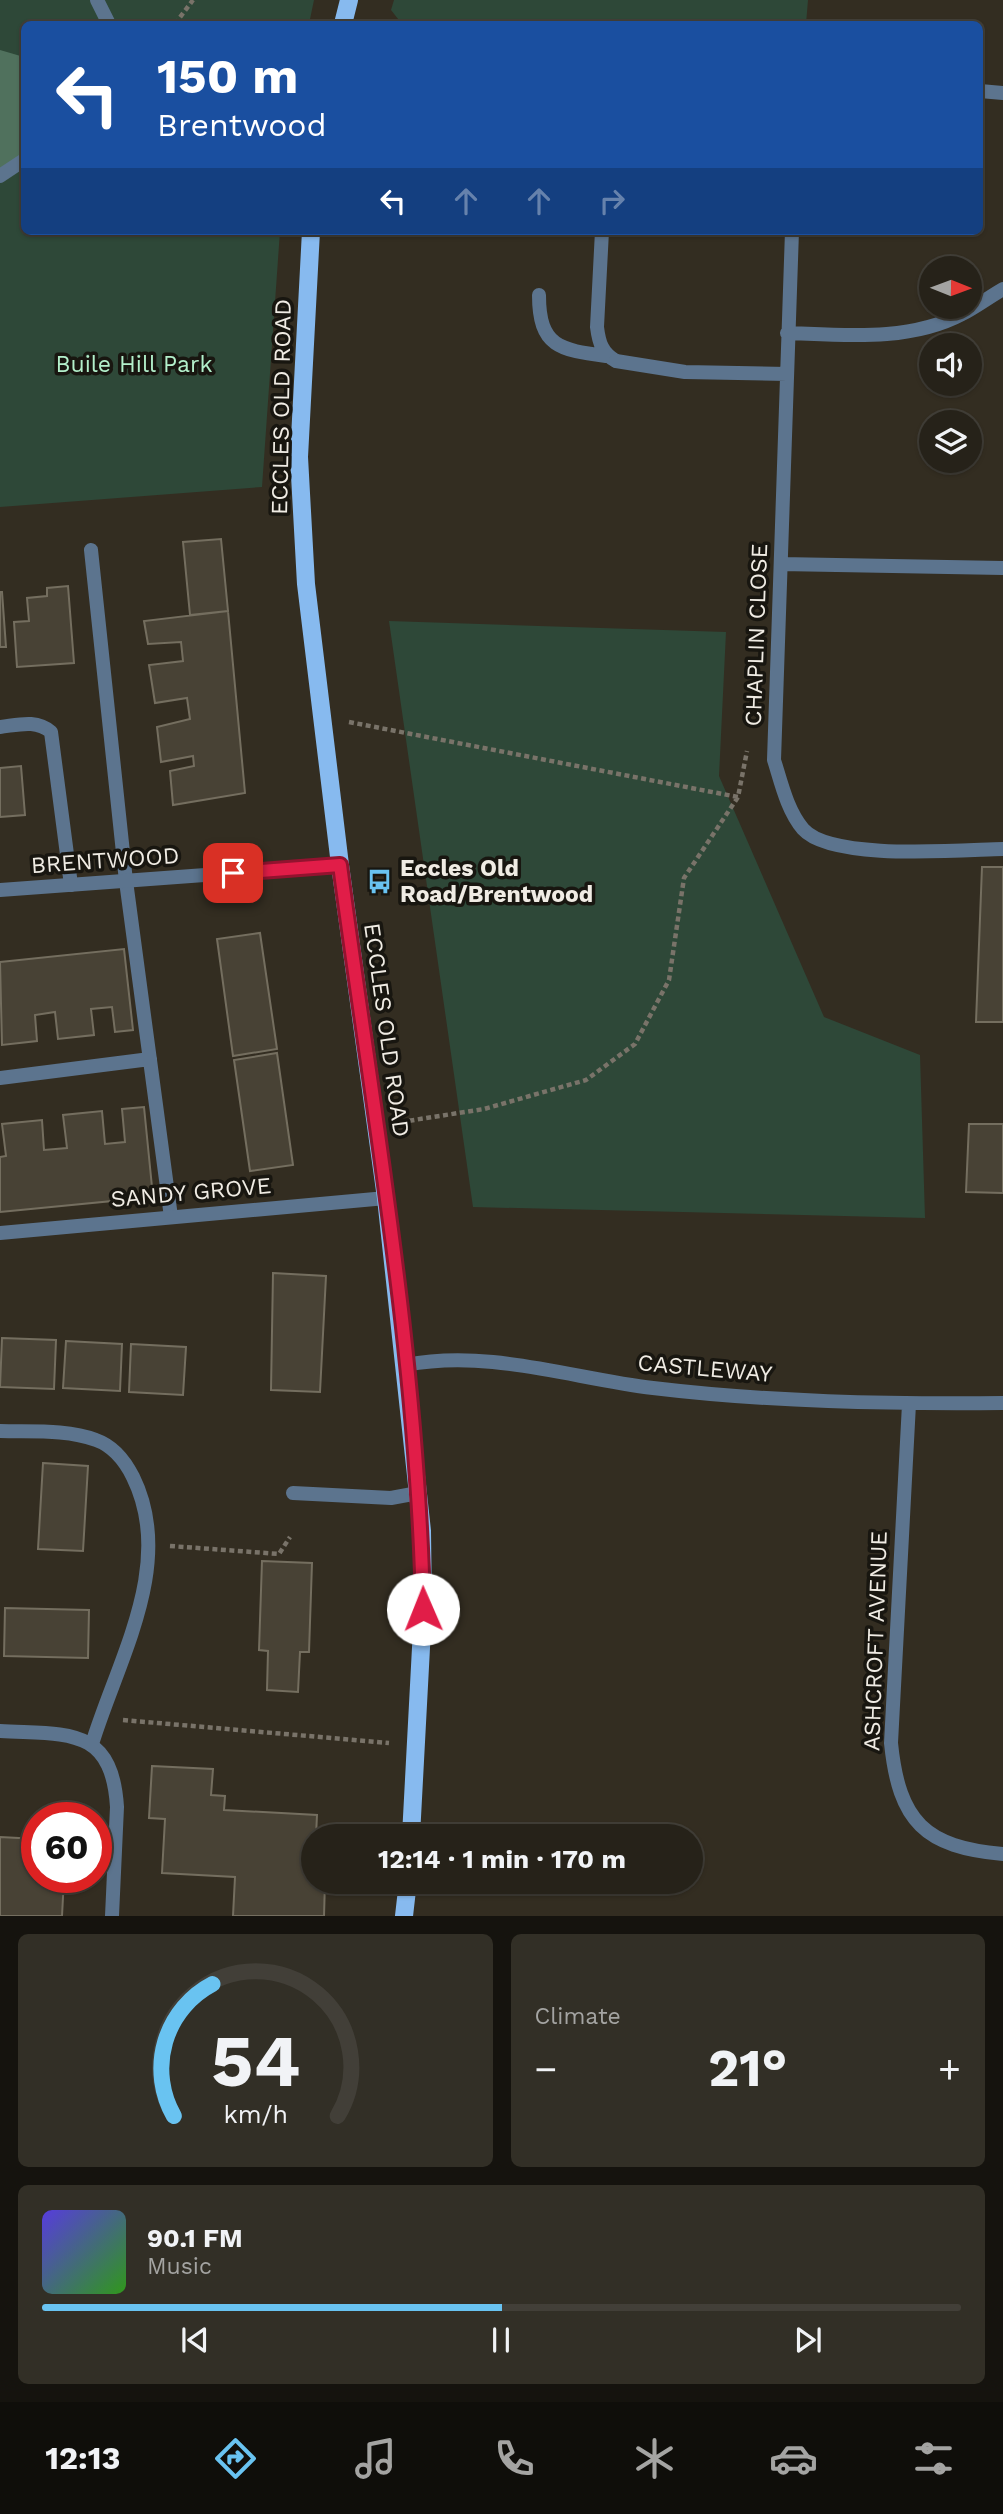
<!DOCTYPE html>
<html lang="en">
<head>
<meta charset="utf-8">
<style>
  body { margin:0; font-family:"Work Sans",sans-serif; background:#322f26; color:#f1f3f6; height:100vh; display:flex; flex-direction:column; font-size:26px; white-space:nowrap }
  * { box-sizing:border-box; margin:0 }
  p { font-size:23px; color:#a4a4a2 }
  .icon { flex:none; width:38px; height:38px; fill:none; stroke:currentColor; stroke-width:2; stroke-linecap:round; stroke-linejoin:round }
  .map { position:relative; height:1916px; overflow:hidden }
  .details { display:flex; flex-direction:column; gap:18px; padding:18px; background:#15130e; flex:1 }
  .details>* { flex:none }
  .hud { position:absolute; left:21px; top:21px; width:962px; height:214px; border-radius:10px; box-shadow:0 2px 5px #0004,0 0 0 2px #423f38; background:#1a4fa0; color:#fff; overflow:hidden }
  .needle { width:46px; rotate:91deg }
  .buttons { position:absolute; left:919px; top:256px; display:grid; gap:14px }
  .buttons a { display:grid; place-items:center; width:63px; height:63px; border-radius:50%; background:#262219; box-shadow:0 2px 5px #0004,0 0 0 2px #423f38; font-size:35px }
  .speed { position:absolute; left:21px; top:1802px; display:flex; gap:14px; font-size:35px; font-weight:700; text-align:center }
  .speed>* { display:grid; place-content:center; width:91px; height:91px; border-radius:50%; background:#262219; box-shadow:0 2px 5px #0004,0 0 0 2px #423f38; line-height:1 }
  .speed .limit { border:10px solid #d22; background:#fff; color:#111 }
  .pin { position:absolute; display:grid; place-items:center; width:60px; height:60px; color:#fff; margin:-30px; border-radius:14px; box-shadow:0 4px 10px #0006 }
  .me { position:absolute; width:77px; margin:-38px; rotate:359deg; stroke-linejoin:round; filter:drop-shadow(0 0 5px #0008) }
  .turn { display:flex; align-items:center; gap:24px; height:147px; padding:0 21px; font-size:32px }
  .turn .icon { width:91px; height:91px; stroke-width:2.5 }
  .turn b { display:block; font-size:49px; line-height:60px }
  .lanes { display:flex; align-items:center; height:66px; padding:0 21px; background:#0003; justify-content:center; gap:35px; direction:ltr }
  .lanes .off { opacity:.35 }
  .big { font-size:52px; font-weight:700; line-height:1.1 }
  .details .card { flex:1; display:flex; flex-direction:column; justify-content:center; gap:10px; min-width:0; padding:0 24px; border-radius:10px; background:#322f26 }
  .details .dial { align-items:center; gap:0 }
  .dial svg { height:182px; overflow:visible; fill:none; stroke:#423f38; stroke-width:7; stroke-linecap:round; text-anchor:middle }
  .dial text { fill:#f1f3f6; stroke:none }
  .song { display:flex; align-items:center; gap:21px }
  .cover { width:84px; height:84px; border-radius:10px; background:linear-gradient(135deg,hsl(250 70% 55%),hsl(110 70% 35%)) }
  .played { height:7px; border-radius:4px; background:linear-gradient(90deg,#69c3f1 50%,#423f38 50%) }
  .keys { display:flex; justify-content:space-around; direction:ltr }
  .heat { display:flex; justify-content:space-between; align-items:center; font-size:38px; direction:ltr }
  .details .tiles { flex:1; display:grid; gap:18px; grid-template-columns:1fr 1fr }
  .card:last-child { grid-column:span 2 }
  .trip { position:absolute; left:301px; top:1824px; width:402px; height:70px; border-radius:35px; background:#262219; box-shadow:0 2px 5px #0004,0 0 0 2px #423f38; font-weight:700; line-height:70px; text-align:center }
  .dock { display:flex; height:112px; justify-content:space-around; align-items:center; background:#0f0e0a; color:#a4a4a2 }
  .dock .icon { width:49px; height:49px }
  .dock .current { color:#69c3f1 }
  .dock b { font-size:32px; color:#f1f3f6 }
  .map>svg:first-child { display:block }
  .green { fill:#2e4838 }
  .forest { fill:#50715d }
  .building { fill:#484235; stroke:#746e5f; stroke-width:2 }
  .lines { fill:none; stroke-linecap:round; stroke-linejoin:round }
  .path { stroke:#797369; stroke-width:4.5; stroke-dasharray:5 3.5; stroke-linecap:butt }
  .lane { stroke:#5c748e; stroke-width:14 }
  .street { stroke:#5c748e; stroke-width:14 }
  .primary { stroke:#87baef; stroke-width:18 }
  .route-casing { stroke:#92132f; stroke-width:18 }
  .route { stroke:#e11d48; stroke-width:12 }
  .labels { text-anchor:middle; stroke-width:7; stroke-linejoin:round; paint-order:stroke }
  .park-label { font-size:23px; fill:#b3f0cb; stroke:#181610 }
  .street-label { font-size:23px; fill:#f0ece4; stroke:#181610 }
  .poi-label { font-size:23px; font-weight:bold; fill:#f0ece4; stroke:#181610; text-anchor:start }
</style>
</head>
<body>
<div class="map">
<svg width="1003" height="1916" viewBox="0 0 1003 1916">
  <rect width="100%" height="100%" fill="#332d21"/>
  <path class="green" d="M0 0H314L309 24H24V231H280L262 487 0 507Z
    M394 0H808L806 24H402L391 10Z
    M389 621 726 632 719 776 824 1017 920 1055 925 1218 473 1207Z"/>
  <path class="forest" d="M0 50 24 57V153L0 170Z"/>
  <path class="building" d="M221 539 228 611 190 615 183 542Z
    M68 586 74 663 17 667 14 622 29 621 27 598 47 596V588Z
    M0 592H2L6 647H0Z
    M228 611 245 793 173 805 170 771 194 766 193 756 161 762 157 727 190 719 187 698 155 703 149 665 183 661 181 642 148 644 144 621Z
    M21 766 25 815 0 817V768Z
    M982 867H1003V1022H976Z
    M260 933 277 1049 233 1056 217 939Z
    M124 949 133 1030 115 1032 112 1007 91 1009 94 1035 58 1039 55 1012 35 1015 37 1041 2 1045 0 962Z
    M277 1053 293 1165 250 1171 234 1060Z
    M144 1107 153 1197 0 1212V1157L6 1156 2 1124 42 1120 44 1150 67 1148 63 1115 102 1111 105 1144 125 1142 122 1109Z
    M969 1124H1003V1193L966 1192Z
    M273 1273 326 1276 320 1392 271 1390Z
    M2 1338 56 1340 54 1389 0 1387Z
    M66 1341 122 1344 120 1391 63 1388Z
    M131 1344 186 1347 183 1395 129 1392Z
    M43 1463 88 1466 83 1551 38 1549Z
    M262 1561 312 1563 309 1652H300L298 1692 267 1690 268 1651 259 1650Z
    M5 1608 89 1610 88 1658 4 1656Z
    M152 1766 213 1769 211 1795 225 1796 224 1810 317 1815 316 1836H313V1881H325L324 1916H233L235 1877 162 1873 165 1819 149 1818Z
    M0 1837 37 1839V1878H64L62 1916H0Z"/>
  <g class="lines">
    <path class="path" d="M175 24 193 0
      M349 722 738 797 747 751
      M401 1122 484 1109 586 1080 635 1044 669 980 684 878 738 797
      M170 1546 279 1554 290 1537
      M123 1720 389 1743"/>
    <path class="lane" d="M97 0 109 24
      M0 176 24 160
      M602 231 597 327C599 343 602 353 616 361
      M539 295C539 347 560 350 606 356
      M91 550 126 881 171 1217
      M0 727C18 725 36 719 51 732L71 885
      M0 1078 150 1059
      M293 1493 391 1498 418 1493"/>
    <path class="street" d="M980 91 1003 93
      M792 231 774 760C781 782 787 810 803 829 831 861 960 850 1003 849
      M787 333C844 335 909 342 962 314 976 307 989 297 1003 289
      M616 361 685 372 787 374
      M781 564 1003 568
      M0 890 340 865
      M0 1233 386 1198
      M406 1365C488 1349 571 1378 653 1388 769 1402 887 1404 1003 1403
      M909 1404 891 1743C899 1822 925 1847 1003 1854
      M0 1431C31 1432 67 1429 96 1440 113 1446 125 1461 133 1477 176 1564 118 1659 92 1744
      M0 1731C65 1735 112 1725 117 1807L112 1916"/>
    <path class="primary" d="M343 24 349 0
      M311 231 299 457 306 584 340 865 386 1198 422 1531 423 1610 411 1836
      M404 1916 408 1881"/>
  </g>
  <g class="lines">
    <defs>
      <path id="route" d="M233 873 340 865C373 1112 418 1360 423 1609"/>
    </defs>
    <use href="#route" class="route-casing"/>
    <use href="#route" class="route"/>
  </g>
  <defs>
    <symbol id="bus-bare" viewBox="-9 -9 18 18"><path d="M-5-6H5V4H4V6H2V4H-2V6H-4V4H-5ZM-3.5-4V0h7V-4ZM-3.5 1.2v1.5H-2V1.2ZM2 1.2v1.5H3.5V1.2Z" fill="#69c3f1" stroke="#181610" stroke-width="2.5" paint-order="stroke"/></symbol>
  </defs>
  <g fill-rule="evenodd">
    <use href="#bus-bare" x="362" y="864" width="35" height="35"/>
  </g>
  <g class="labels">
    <g class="park-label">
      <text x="134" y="372">Buile Hill Park</text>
    </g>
    <g class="street-label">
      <text transform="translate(281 407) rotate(-89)" y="8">ECCLES OLD ROAD</text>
      <text transform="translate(756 635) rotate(-88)" y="8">CHAPLIN CLOSE</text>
      <text transform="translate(105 860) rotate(-4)" y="8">BRENTWOOD</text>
      <text transform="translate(387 1030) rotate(82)" y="8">ECCLES OLD ROAD</text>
      <text transform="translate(191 1192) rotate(-5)" y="8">SANDY GROVE</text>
      <text transform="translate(705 1368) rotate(5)" y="8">CASTLEWAY</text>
      <text transform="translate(875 1641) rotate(-88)" y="8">ASHCROFT AVENUE</text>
    </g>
    <g class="poi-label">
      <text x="400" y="876">Eccles Old<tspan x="400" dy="26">Road/Brentwood</tspan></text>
    </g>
  </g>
</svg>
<div class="buttons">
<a><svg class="needle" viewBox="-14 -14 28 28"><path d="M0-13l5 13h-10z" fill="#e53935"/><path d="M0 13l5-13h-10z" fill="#a4a4a2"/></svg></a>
<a><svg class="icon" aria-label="sound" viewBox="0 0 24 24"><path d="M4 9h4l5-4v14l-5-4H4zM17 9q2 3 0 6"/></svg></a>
<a><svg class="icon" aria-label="layers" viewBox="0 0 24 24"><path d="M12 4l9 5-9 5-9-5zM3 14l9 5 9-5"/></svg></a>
</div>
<div class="speed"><div class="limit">60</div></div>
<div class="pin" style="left:233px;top:873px;background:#d93025"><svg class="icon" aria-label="arrive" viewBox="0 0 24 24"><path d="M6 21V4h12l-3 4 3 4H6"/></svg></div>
<svg class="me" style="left:423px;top:1609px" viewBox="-20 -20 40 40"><circle r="19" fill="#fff"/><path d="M0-13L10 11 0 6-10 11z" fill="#e11d48"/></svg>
<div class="trip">12:14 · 1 min · 170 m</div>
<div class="hud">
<div class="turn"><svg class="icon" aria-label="left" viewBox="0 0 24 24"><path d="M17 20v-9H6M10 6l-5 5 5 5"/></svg><div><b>150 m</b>Brentwood</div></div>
<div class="lanes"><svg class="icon" aria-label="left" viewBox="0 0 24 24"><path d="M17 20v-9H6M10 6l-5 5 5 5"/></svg><svg class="icon off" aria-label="ahead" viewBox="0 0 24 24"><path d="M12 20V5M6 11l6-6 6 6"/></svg><svg class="icon off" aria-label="ahead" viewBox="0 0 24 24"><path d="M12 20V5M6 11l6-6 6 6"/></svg><svg class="icon off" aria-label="right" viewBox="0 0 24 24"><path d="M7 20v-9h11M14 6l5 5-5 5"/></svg></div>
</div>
</div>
<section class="details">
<div class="tiles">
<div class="card dial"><svg viewBox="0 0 100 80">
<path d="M14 69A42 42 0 1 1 86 69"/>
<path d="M14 69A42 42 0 0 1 31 11" stroke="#69c3f1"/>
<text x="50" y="56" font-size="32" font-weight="700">54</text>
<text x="50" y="72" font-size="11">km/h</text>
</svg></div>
<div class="card"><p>Climate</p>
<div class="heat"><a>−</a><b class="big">21°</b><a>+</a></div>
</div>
<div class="card">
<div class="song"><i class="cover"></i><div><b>90.1 FM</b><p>Music</p></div></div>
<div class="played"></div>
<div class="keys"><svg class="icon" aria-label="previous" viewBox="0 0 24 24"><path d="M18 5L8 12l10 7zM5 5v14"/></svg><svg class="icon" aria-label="pause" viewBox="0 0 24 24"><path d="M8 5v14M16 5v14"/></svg><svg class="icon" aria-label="next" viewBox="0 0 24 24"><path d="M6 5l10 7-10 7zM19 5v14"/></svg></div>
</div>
</div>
</section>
<nav class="dock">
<b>12:13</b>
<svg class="icon current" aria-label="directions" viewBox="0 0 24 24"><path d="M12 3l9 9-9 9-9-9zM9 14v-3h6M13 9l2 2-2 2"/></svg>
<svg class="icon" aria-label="music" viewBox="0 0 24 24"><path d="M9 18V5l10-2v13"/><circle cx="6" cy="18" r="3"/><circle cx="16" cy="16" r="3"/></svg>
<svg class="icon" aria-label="phone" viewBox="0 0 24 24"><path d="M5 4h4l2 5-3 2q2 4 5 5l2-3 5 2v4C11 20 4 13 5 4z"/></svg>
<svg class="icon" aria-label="climate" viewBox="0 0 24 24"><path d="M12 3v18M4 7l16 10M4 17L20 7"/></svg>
<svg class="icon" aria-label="car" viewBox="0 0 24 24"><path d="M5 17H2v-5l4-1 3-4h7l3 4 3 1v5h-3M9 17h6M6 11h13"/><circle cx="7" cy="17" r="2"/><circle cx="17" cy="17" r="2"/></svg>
<svg class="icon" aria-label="filters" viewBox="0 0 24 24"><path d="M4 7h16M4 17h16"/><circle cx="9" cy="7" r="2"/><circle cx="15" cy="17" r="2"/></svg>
</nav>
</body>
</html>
